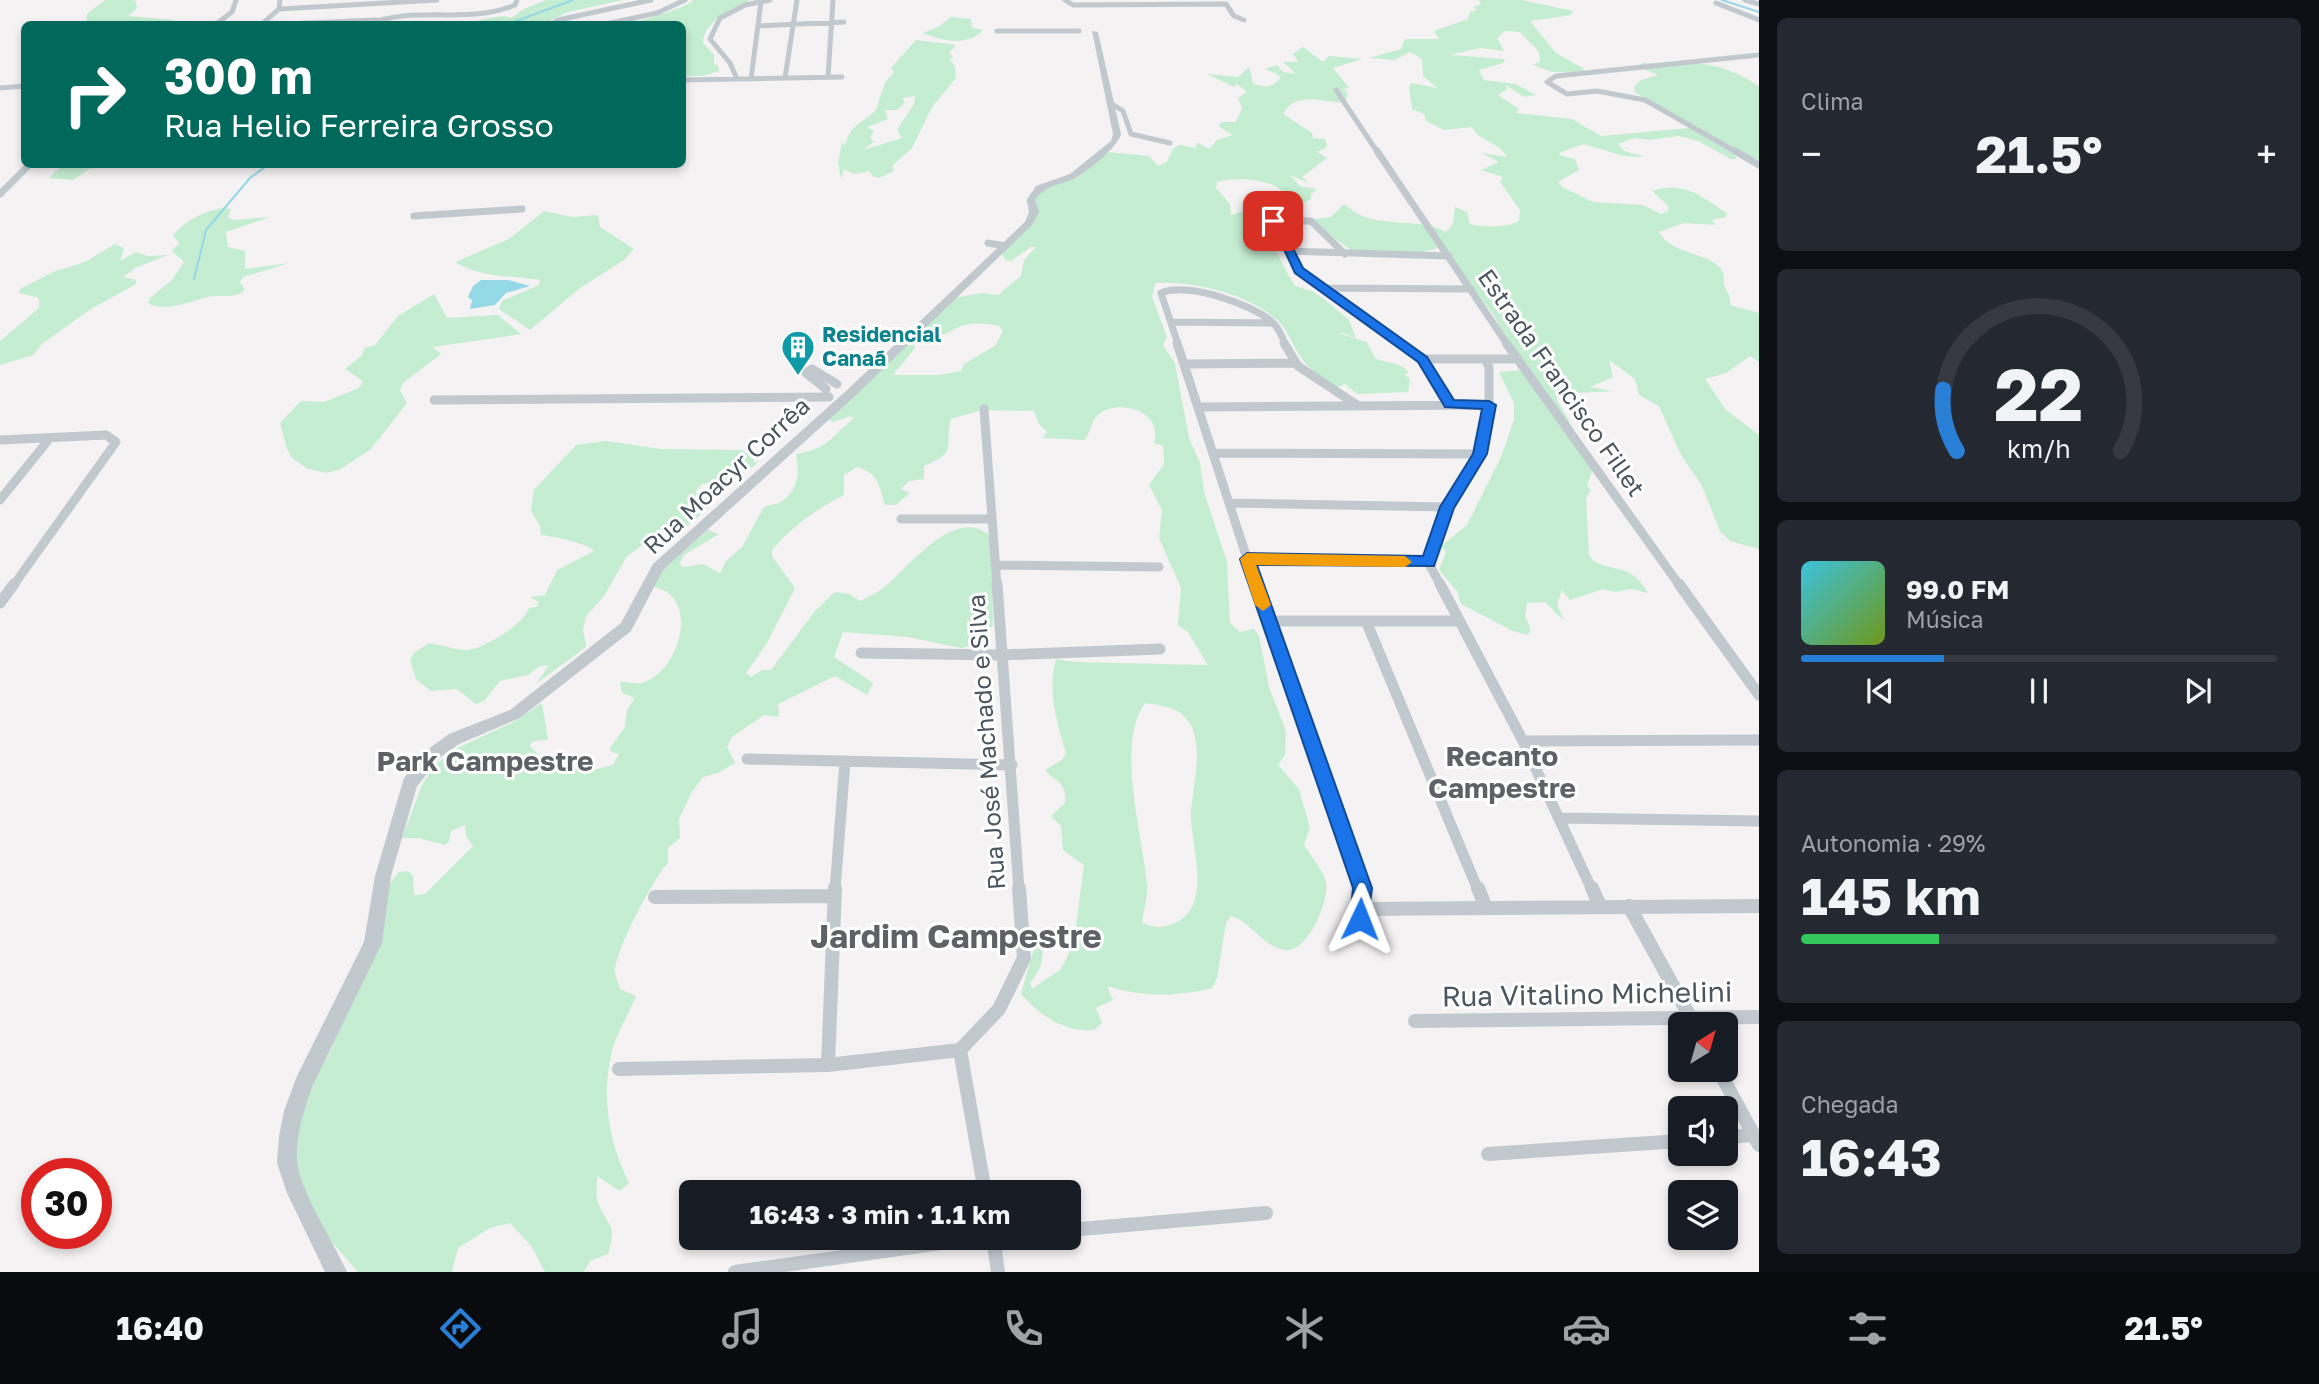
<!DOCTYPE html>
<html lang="pt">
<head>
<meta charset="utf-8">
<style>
  body { margin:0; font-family:"Golos Text",sans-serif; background:#242831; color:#f1f3f6; height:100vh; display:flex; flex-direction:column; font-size:26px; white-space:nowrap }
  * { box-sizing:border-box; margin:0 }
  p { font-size:23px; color:#9ea1a6 }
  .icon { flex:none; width:38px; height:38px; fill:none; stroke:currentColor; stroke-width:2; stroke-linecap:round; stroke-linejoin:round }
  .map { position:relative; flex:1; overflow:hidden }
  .details { display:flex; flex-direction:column; gap:18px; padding:18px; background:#0d0f14; width:560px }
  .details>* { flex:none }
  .guide { position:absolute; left:21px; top:21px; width:665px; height:147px; border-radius:10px; box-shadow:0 4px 10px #0003; background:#00695c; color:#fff; overflow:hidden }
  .needle { width:46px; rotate:37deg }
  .tools { position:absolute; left:1668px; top:1012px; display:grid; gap:14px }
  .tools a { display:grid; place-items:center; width:70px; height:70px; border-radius:10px; background:#171b24; box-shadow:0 4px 10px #0003; font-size:35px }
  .speed { position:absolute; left:21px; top:1158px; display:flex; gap:14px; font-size:35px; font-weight:700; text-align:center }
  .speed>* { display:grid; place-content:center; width:91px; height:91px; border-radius:50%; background:#171b24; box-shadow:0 4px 10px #0003; line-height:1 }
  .speed .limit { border:10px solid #d22; background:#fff; color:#111 }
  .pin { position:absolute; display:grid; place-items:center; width:60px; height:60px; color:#fff; margin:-30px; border-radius:14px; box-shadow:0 4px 10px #0006 }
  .me { position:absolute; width:77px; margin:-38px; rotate:2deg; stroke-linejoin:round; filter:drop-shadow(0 0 5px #0008) }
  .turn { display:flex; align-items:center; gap:24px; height:147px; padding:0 28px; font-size:32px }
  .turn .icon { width:91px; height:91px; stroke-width:2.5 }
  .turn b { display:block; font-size:49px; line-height:60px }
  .big { font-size:52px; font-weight:700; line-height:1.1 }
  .details .card { flex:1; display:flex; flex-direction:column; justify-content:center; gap:10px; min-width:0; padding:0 24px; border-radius:10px; background:#242831 }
  .details .dial { align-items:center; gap:0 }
  .dial svg { height:182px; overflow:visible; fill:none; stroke:#363941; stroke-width:7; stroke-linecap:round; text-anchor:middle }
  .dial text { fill:#f1f3f6; stroke:none }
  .song { display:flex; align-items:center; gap:21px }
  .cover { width:84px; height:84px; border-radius:10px; background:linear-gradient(135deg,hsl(190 70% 55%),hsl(80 70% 35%)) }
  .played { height:7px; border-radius:4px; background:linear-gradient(90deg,#297ed6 30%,#363941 30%) }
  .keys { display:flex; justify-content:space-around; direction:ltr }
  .heat { display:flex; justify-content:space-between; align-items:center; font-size:38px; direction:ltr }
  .charge { height:10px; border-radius:5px; background:linear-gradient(90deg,#34c759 29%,#363941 0) }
  .trip { position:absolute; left:679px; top:1180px; width:402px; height:70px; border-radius:10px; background:#171b24; box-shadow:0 4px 10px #0003; font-weight:700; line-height:70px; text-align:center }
  .dock { display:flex; height:112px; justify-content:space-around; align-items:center; background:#090b0e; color:#9ea1a6 }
  .dock .icon { width:49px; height:49px }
  .dock .current { color:#297ed6 }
  .dock b { font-size:32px; color:#f1f3f6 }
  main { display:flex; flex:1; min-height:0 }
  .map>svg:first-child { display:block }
  .green { fill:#c5edd2; fill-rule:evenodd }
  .water { fill:#96d9e6 }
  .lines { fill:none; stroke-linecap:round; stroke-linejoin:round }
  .stream { stroke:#96d9e6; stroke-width:2 }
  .minor-far4 { stroke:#c1c9cf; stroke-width:5 }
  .minor-far3 { stroke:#c1c9cf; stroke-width:7 }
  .minor-far2 { stroke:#c1c9cf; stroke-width:9 }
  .minor-far1 { stroke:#c1c9cf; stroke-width:11 }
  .minor { stroke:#c1c9cf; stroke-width:14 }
  .tertiary { fill:#c1c9cf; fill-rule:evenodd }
  .route { fill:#1a73e8; stroke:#114b97; stroke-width:2 }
  .slow { fill:#f59e0b }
  .labels { text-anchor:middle; stroke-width:6; stroke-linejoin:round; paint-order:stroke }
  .far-culture-label { font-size:21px; font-weight:bold; fill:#0d838f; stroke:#fff; text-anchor:start }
  .street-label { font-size:24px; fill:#4b565e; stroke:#fff }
  .quarter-label { font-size:28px; font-weight:bold; fill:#5e6266; stroke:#fff }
  .near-street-label { font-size:28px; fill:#4b565e; stroke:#fff }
  .near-quarter-label { font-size:33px; font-weight:bold; fill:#5e6266; stroke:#fff }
</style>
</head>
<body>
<main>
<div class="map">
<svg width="1759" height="1272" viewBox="0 0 1759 1272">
  <rect width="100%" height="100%" fill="#f4f2f2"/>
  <path class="green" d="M105 0H135L137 8 128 16 173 20 168 24H174L86 23 87 14Z
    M546 0H623L568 12 543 24H460C475 24 500 12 511 18L524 9Z
    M693 0H751C734 8 703 21 703 43L714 55V64L718 66 719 71 703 76H683L682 24H635C649 16 686 9 693 0Z
    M1479 0H1522L1573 11 1571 15 1530 21 1556 53 1584 69 1582 72H1552L1533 65 1540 61 1539 52 1520 32 1505 31 1497 38 1504 51 1480 48 1450 55 1505 59 1503 63 1479 70 1484 80 1516 84 1536 95 1524 97 1506 85 1507 89 1498 95 1519 109 1516 113 1572 119 1601 136 1689 128 1635 92 1634 87 1641 80 1658 75 1635 66 1644 63C1695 64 1713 57 1759 86V160L1733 153 1737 159H1731L1698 141 1678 136 1650 140 1634 138 1618 144 1624 151 1645 157 1623 156 1584 144 1561 152 1559 155 1575 159 1579 170 1558 182 1562 187 1593 202 1643 205 1661 214 1668 211 1669 207 1652 191C1687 179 1706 201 1727 213L1726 217 1712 220 1716 225 1684 223 1659 232C1671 256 1715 252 1723 273 1724 275 1724 283 1724 284 1727 294 1731 293 1730 305L1759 313V362L1750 356 1726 373 1705 379 1726 410 1759 435V549L1730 541 1720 531 1702 486 1680 453 1659 406 1639 395 1635 379 1609 360 1613 377 1590 387 1612 391 1558 394 1557 400 1594 465 1587 486 1591 490 1586 498 1589 556C1605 575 1630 559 1648 593L1631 589 1615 592 1603 589 1570 600 1562 590 1557 604 1564 621 1545 602 1527 603 1525 616 1531 630 1528 635 1513 631 1461 604 1457 591 1439 570 1446 552 1441 546 1467 525 1502 455 1514 420V403L1499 372 1521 370 1493 314 1438 248 1422 252H1354L1308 220 1331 217 1344 204C1350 207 1353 212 1358 214 1386 228 1418 217 1446 232L1453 223 1455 207 1467 212 1470 224C1481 228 1511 227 1519 221L1520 210 1500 182 1503 177 1481 170 1499 162 1481 153 1507 157C1499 142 1480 142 1472 127L1444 130 1426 121 1424 114 1412 109 1409 86 1412 83 1437 88 1423 76 1422 59 1410 52 1395 60 1369 58 1401 49 1405 39H1439L1434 31 1468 19 1470 12 1477 10 1473 7 1481 4Z
    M951 17 971 19 972 28 983 30C969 47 941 41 923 33L940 26Z
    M916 40 956 45 949 53 953 57 950 60 955 67 956 78 932 107 912 148 892 166 894 171 879 178 872 176 870 171 854 174 844 169 841 179 838 163 842 142 845 146C850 124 863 123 876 110L885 83 894 72 891 68ZM915 96 914 104 897 130 902 138 863 150 874 142 870 137 874 131 867 127 888 119 885 110H897L905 103 903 98Z
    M1303 47 1323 62 1329 56 1362 59 1333 68 1349 88 1342 89 1348 92 1345 102C1324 104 1297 89 1283 114L1312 133 1313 138 1325 139 1327 147 1317 152 1327 158 1302 177 1309 183 1290 175 1300 186 1317 189 1311 194V199L1302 204C1290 201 1285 190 1273 185 1259 179 1232 177 1217 182L1216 188 1230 204 1231 215 1247 210 1266 217C1266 237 1284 267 1295 286L1312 291 1325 300 1349 320 1356 338 1340 332 1341 334 1367 342 1375 358C1387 364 1401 361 1409 373L1404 374 1410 379 1408 392 1357 394 1345 384 1336 388C1325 379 1311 371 1303 360 1294 349 1290 334 1280 323 1252 294 1193 281 1155 283L1152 297 1167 337 1163 345 1175 363 1189 438 1200 463 1204 492 1227 562 1230 623 1240 632 1254 629 1259 636 1269 687 1286 731 1285 755 1278 765 1299 789 1310 828 1304 845C1311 856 1323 870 1326 882 1330 900 1307 954 1285 950 1261 946 1251 921 1231 916L1226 923 1217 978 1212 988C1179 997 1140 997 1107 986L1113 1000 1096 1008 1102 1023 1094 1030C1063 1032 1041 1016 1021 994L1036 941 1042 942C1044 959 1041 970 1030 983L1032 989 1061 969 1079 933 1076 926 1084 865 1063 850 1061 826 1051 816 1065 803C1067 781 1056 783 1045 770L1062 760 1066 753C1057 723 1047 690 1056 659L1074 662 1208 665 1188 632 1178 625 1181 588 1159 538 1162 510 1149 485 1164 464 1163 446 1154 443C1164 407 1113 399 1098 415 1091 422 1090 432 1085 440L1042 438 1047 432 1039 424 1034 411 982 410 951 419C944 447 959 452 924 466V479L909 481 901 489 910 493 896 505H885C878 483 879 474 857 467L844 475V495C818 508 790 528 772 550V556L795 588 767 643 746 673 751 677 762 670H771L815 611 835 592 849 594 860 601C870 596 880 591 888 584 912 563 958 504 991 537L993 625 975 645 961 648 908 637 843 632 834 657 873 683 867 695 835 676 778 704 779 717 764 715 732 737 727 747 735 763 718 773 703 777 692 792 679 819 680 838 668 848V863C654 877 613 954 615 973 616 978 619 985 620 989L636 996C628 1016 615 1035 611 1056 601 1098 610 1145 629 1183L620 1191 597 1176C597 1185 595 1198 599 1205 610 1231 617 1222 608 1254L590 1261 584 1272H545L532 1247 510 1223 490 1228 458 1248 452 1272H358L314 1222 294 1156 304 1097 332 1048 391 882 399 872 408 871 413 876 414 895 425 894 473 846 466 836 465 825 451 831 449 842 444 845 419 838H402L422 785 434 766 455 749 514 722 542 703 548 740 534 741 529 745 546 762 576 765 589 771 613 765 619 754 611 752 610 748 625 727 627 710 635 698 622 693 620 682C627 681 636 685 642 683 682 671 700 594 653 587L661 571 708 530 719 534 684 555 679 565 685 567 703 564 720 573 726 561 742 547 764 507C770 504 776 505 781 502 798 490 800 473 796 454 828 449 830 438 853 419L851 416 833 422 828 419 910 342 915 341 914 349 893 375H940L961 371 964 364 995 346 1003 331 999 326C990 324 979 323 970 324 950 326 951 340 922 333L920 328 949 299 981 293 998 295 1021 276 1024 260 1036 247H1031L1011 261 1006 260 1001 253 1033 213 1026 201 1030 194 1078 177 1108 152 1149 156 1158 166 1167 162 1173 149 1179 145 1196 148 1197 142 1209 149 1217 140 1233 135 1218 126 1222 122H1236L1242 108 1238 98 1247 92 1237 84 1234 87 1207 74 1238 77 1249 67 1253 83C1264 88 1271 88 1280 79L1279 75 1265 69 1277 65 1283 72 1296 74 1283 62H1298L1293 54ZM1145 703C1160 705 1179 707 1188 721 1205 744 1193 785 1191 811 1189 841 1214 903 1177 922 1165 928 1154 929 1142 922 1144 910 1148 897 1147 884 1143 836 1115 744 1145 703Z
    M63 165V164L116 165 89 169 73 180 49 178Z
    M222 208 231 209 228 217 233 220 270 217 226 232 228 247 245 251V269L289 263 243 277 240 282 245 290C234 300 221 294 208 297 191 301 165 313 148 303L150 298 172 280 184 262 172 251 179 243 173 235C185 221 204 211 222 208Z
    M544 211 572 217 598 215 600 227 634 249 624 260 580 288 530 330 499 309 502 301 539 285 540 280C507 274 486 280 455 262L509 239Z
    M115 244 124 248 120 261 136 252 147 256 168 255 137 267 123 277 136 280V284L91 309 43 343 33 355 0 365V341L39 308V298L19 293 20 289 53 272 85 262Z
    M434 294 447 318 498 315 521 334 433 347 441 354 403 383 400 391 407 403 371 449 339 470 325 473 306 468 291 457 287 449 280 423 301 401 324 402 359 388 363 381 345 369 361 356 365 348 375 345 398 316Z
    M606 441 661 449 741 450 752 455 755 463 760 460C744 478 725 480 702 484L695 492 714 502 712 504 674 538 648 541 627 556 604 596 586 616 583 629 586 647 536 684 549 665 540 666 528 675 500 681 484 701 476 704 457 689 431 691 416 679 410 660 414 653 429 643C441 645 455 650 467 650 485 648 523 625 529 608L536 607 539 602 530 597 545 595 557 570 594 551C588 543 551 536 541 535L540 526 531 511 534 490 576 445Z"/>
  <path class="water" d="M481 280H508L530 286 506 293 495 305 470 309 472 300 468 297 473 286Z"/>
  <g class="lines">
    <path class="stream" d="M1722 0 1759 12
      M508 24 573 0
      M194 279 206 230 250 178 269 164"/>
    <path class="minor-far4" d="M1065 0 1073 5 1226 4 1234 16 1244 20
      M1745 0 1759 4
      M1716 3 1759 20
      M279 9 437 0
      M216 24 232 12 236 0
      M262 24 279 9 280 0
      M288 24 376 20
      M368 24C416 5 467 25 515 5L517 0
      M552 24 558 20 651 0
      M606 24 657 13 685 0
      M758 26 844 22
      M997 31H1079
      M828 77 833 0
      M785 78 797 0
      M737 79 730 63 710 39 720 18 745 5 770 0
      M751 79 761 2
      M682 80 842 77
      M0 88 24 86
      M1336 90 1378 153
      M1111 103 1123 111 1131 134 1170 143
      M1738 153 1645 100 1597 91 1567 94 1547 82 1556 76 1759 55"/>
    <path class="minor-far3" d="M1377 151 1507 344
      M1735 151 1759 165
      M0 194 30 164
      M414 216 522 209
      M988 243 1005 246
      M1287 251 1449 256
      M1345 254 1311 221H1274L1299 270 1402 344
      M1324 288 1471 289
      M1171 322 1273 323
      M1178 344 1161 293C1187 282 1249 303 1271 321 1278 327 1282 336 1285 344"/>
    <path class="minor-far2" d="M1177 343 1256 586
      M1284 343 1298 366 1357 405
      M1400 343 1423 359 1450 404
      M1506 343 1680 586
      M1423 359H1517
      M1185 364 1295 363
      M826 389 806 373 812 369 837 384
      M434 400 829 397
      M1199 407 1489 405
      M984 409 997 586
      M0 440 106 435 116 442 13 586
      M1214 453 1480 454
      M0 500 50 438
      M1230 503 1447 507
      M901 519H992
      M1247 559 1428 562
      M995 565 1159 567
      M1441 586 1428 562 1447 507 1480 454 1489 405V367L1485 359"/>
    <path class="minor-far1" d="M997 584 1019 890
      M1256 584 1363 890
      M1440 584 1523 741 1592 890
      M1679 584 1759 695
      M0 603 14 584
      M1268 621H1459
      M1366 621 1478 890
      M861 653 1001 655 1160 649
      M1523 741 1759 740
      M747 759 1012 765
      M1560 818 1759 821
      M835 890 845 761"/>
    <path class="minor" d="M1478 888 1486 908
      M1592 888 1600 906
      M655 897 834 896
      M1629 906 1694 1024
      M1361 909 1759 906
      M1360 919 1363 888
      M1415 1021 1759 1017
      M960 1050 999 1009 1024 958 1019 888
      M960 1050 985 1192
      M828 1065 835 888
      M619 1069 828 1065 960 1050
      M1718 1069 1759 1145
      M1726 1137 1754 1135
      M1488 1154 1680 1141
      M1069 1230 1266 1213
      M993 1237 998 1272
      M735 1272 984 1237"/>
    <path class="tertiary" d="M1092 31 1098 32 1121 134C1118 147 1086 173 1073 179 1057 186 1046 185 1035 200L1039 212 1032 225 855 396 663 570 631 631 520 718 459 744 441 757 417 786 391 876 382 943 312 1087C304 1110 295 1137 297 1162 300 1191 334 1243 347 1272H325L287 1193 277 1163 279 1136 284 1111 297 1076 364 942 375 876 404 778 431 747 449 734 510 710 621 623 653 564 847 390 1025 222 1029 212 1027 200 1036 186 1070 174 1111 141 1113 134Z"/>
  </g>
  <path class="route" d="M1270 219 1279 221 1303 268 1427 357 1454 400 1489 401 1496 405 1487 454 1454 508 1434 566 1257 565 1372 888 1367 925 1360 928 1353 925 1350 919 1353 888 1240 559 1247 553 1423 556 1440 507 1473 454 1482 409 1445 407 1418 362 1295 273Z"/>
  <path class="slow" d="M1247 553 1405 556 1412 562 1405 567 1256 565 1271 605 1263 611 1255 605 1240 559Z"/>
  <defs>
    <symbol id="building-pin" viewBox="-11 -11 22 30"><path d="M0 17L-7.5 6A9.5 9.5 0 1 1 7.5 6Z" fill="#0f9aa8" stroke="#fff"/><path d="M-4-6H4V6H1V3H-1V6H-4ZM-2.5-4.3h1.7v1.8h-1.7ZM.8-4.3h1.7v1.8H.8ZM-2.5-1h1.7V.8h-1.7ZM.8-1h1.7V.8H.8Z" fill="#fff"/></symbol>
  </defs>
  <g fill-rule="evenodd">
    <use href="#building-pin" x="779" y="328" width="38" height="52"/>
  </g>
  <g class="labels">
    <g class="far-culture-label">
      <text x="822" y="342">Residencial<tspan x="822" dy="24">Canaã</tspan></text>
    </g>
    <g class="street-label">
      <text transform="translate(1561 383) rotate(55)" y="8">Estrada Francisco Fillet</text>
      <text transform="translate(727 476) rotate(-43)" y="8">Rua Moacyr Corrêa</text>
      <text transform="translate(987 742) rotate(-94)" y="8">Rua José Machado e Silva</text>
    </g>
    <g class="quarter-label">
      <text x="1502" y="766">Recanto<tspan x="1502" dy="32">Campestre</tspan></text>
      <text x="485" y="771">Park Campestre</text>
    </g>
    <g class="near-street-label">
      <text transform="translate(1587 994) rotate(-1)" y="10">Rua Vitalino Michelini</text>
    </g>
    <g class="near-quarter-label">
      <text x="956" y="948">Jardim Campestre</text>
    </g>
  </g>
</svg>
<div class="tools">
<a><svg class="needle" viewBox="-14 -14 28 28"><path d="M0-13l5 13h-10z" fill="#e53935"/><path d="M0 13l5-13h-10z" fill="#9ea1a6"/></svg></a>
<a><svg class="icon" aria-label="sound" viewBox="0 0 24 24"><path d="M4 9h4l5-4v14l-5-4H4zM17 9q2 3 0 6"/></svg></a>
<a><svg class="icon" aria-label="layers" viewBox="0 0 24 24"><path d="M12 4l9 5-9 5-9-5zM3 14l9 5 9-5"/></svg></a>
</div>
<div class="speed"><div class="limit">30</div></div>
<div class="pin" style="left:1273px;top:221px;background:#d93025"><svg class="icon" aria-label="arrive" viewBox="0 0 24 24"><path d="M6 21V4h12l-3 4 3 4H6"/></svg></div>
<svg class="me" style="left:1360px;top:919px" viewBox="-20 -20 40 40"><path d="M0-17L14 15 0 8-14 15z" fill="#1a73e8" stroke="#fff" stroke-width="4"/></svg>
<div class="trip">16:43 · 3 min · 1.1 km</div>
<div class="guide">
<div class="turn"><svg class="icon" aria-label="right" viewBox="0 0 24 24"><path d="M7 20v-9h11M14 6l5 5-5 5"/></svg><div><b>300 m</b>Rua Helio Ferreira Grosso</div></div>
</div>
</div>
<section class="details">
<div class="card"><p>Clima</p>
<div class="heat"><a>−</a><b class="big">21.5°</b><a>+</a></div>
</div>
<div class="card dial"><svg viewBox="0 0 100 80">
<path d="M14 69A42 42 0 1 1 86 69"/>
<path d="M14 69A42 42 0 0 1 8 42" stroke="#297ed6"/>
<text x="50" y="56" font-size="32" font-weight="700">22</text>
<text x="50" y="72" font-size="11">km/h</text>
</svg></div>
<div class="card">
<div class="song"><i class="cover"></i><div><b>99.0 FM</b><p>Música</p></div></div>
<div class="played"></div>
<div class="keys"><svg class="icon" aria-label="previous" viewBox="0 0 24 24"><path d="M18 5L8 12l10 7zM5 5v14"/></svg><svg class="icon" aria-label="pause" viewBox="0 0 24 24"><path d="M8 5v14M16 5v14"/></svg><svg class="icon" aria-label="next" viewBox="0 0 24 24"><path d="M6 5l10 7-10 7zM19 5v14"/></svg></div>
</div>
<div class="card"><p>Autonomia · 29%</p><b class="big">145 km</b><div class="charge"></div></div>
<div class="card"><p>Chegada</p><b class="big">16:43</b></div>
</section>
</main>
<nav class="dock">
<b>16:40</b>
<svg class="icon current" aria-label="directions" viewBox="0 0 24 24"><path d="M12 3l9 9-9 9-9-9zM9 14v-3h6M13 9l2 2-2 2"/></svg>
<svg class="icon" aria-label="music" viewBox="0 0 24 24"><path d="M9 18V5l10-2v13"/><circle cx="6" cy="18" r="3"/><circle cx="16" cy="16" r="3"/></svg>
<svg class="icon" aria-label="phone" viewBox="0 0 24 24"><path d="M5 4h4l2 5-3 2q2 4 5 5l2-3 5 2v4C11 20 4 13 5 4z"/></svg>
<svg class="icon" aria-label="climate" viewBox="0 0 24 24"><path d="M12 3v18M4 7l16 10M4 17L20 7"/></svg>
<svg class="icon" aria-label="car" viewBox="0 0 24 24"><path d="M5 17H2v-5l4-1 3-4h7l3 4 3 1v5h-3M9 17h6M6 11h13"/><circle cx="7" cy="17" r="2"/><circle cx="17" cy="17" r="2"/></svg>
<svg class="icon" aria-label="filters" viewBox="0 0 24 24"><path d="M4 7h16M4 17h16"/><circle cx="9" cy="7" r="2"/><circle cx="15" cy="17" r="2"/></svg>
<b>21.5°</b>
</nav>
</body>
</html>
